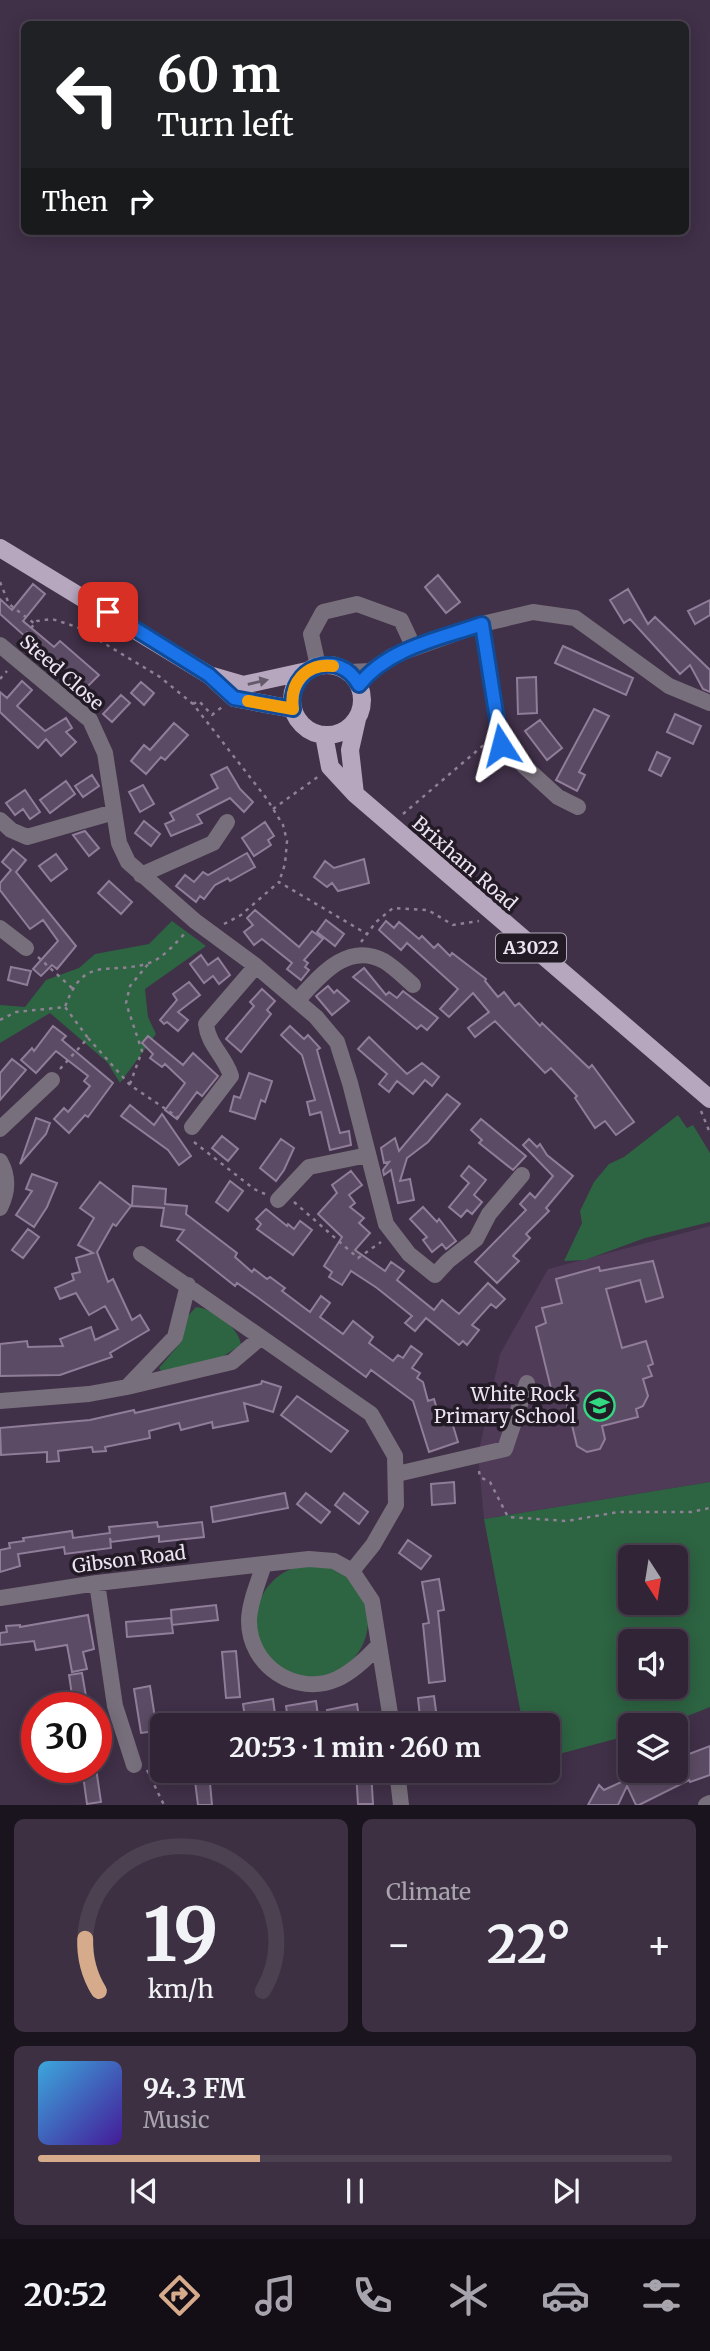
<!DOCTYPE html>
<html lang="en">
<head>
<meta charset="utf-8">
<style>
  body { margin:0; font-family:Merriweather,serif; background:#3c3042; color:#f1f3f6; height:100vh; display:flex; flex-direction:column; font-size:26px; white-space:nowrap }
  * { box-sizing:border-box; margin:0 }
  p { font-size:23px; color:#a8a4ad }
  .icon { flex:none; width:38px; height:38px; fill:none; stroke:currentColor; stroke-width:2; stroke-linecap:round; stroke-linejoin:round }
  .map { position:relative; height:1805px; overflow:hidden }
  .drawer { display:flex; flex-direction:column; gap:14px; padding:14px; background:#1a141e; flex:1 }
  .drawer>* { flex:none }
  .top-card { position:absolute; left:21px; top:21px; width:668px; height:214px; border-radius:10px; box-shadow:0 4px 18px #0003,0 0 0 2px #4b4151; background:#202124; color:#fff; overflow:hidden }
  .needle { width:46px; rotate:168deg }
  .fabs { position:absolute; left:618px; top:1545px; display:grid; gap:14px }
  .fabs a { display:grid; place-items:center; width:70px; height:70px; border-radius:10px; background:#302436; box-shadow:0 4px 18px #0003,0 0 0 2px #4b4151; font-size:35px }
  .speed { position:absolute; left:21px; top:1692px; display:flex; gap:14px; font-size:35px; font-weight:700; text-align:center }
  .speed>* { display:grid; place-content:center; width:91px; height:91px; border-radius:50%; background:#302436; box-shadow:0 4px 18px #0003,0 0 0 2px #4b4151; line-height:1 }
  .speed .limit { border:10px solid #d22; background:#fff; color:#111 }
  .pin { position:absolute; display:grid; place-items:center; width:60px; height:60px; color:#fff; margin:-30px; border-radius:14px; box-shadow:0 4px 10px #0006 }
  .me { position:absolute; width:77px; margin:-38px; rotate:351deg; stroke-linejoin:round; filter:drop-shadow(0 0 5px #0008) }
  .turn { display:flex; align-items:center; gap:24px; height:147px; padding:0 21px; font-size:32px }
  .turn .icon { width:91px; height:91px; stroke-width:2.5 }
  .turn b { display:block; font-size:49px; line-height:60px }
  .then { display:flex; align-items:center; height:66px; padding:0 21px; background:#0003; gap:14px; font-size:26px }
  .big { font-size:52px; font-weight:700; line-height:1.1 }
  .drawer .widget { flex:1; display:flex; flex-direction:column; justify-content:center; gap:10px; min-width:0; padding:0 24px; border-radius:10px; background:#3c3042 }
  .drawer .dial { align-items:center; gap:0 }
  .dial svg { height:182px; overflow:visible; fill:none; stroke:#4b4151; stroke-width:7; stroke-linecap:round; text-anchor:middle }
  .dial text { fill:#f1f3f6; stroke:none }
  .song { display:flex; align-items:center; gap:21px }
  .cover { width:84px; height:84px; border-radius:10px; background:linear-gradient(135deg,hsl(200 70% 55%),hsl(260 70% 35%)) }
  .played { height:7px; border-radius:4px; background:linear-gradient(90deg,#d6ab8b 35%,#4b4151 35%) }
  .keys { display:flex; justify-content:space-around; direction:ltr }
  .heat { display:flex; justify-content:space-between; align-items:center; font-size:38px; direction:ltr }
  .drawer .tiles { flex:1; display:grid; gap:14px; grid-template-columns:1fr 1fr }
  .widget:last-child { grid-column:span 2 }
  .trip { position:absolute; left:150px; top:1713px; width:410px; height:70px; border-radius:10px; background:#302436; box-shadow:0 4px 18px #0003,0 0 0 2px #4b4151; font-weight:700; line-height:70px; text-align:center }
  .dock { display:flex; height:112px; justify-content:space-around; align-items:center; background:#130e16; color:#a8a4ad }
  .dock .icon { width:49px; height:49px }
  .dock .current { color:#d6ab8b }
  .dock b { font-size:32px; color:#f1f3f6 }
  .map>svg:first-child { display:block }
  .built { fill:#4f3a57 }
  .green { fill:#2d6442; fill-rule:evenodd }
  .building { fill:#5c4b64; stroke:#907d99; stroke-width:2 }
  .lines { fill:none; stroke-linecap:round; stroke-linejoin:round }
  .path { stroke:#8e8195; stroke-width:2.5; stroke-dasharray:3.5 5; stroke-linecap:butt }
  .minor { stroke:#776f7b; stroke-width:16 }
  .major { stroke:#b6a6be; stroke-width:18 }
  .oneway { fill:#655a6a }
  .route-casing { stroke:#114b97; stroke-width:18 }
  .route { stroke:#1a73e8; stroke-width:12 }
  .slow { stroke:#f59e0b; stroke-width:12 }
  .labels { text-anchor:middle; stroke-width:7; stroke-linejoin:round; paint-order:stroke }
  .shield { fill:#221b26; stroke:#b0a7b5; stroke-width:2 }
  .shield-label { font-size:18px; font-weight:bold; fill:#ede3f2 }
  .street-label { font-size:19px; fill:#ede3f2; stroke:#221b26 }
  .poi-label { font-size:19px; fill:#ede3f2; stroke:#221b26; text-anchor:end }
</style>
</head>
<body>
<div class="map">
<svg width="710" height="1805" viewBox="0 0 710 1805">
  <rect width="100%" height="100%" fill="#403048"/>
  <path class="built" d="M710 1226V1482L484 1519 478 1455 500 1354 548 1269Z"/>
  <path class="green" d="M172 921 206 946 145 989 148 1017 156 1034 120 1083 107 1062 50 1013 0 1043V1005L25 1007 46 980 79 968 95 954 149 944Z
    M678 1115 687 1128 693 1125 710 1153V1222L645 1238 585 1260 564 1261 582 1223 580 1211 594 1182 609 1164 624 1157Z
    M196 1307C212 1308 240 1328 241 1345L219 1359 162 1372 159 1368 182 1341 188 1316Z
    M710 1482V1707L665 1725 630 1726V1735L548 1757V1726L523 1725 484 1519ZM630 1558H676V1603H630ZM630 1642H676V1687H630Z
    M256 1621a56 56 0 1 1 112 0a56 56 0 1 1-112 0Z"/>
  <path class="building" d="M438 575 460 602 446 613 425 587Z
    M33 584 45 594 23 621 54 647 60 641 99 675 85 689 25 643 29 637 28 639 0 614V599L12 610Z
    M628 589 648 624 655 617 710 670V692L703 689 690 665 680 674 630 619 624 623 610 600Z
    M710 600V615L695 624 688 611Z
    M563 646 633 678 626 695 555 663Z
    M536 677 537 713 518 714 517 678Z
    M22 681 32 690 17 706 45 731 66 718 72 728 66 732 76 742 61 756 46 739 38 748 0 712V692L7 698Z
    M141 682 154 693 144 705 131 693Z
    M121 695 130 703 112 722 103 714Z
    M594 709 609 716 579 772 585 775 577 791 556 780Z
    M675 714 701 726 693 744 667 732Z
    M540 720 562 748 547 760 525 731Z
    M174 723 188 735 165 760 161 757 146 774 131 761 144 745 150 750Z
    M657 752 670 758 661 776 649 770Z
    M227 767 240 789 253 802 244 812 230 798 197 815 202 823 171 836 165 824 174 820 170 813 218 788 211 775Z
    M92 775 99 786 83 797 75 786Z
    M66 781 75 794 50 813 40 800Z
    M143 785 154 804 140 812 129 792Z
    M25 790 40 812 30 819 23 809 15 815 6 803Z
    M144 821 160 834 151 846 135 833Z
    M265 822 274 836 268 840 271 845 254 856 242 838Z
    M85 831 99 848 89 856 73 835Z
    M13 849 26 860 16 872 76 946 57 969 52 965 41 976 33 969 58 941 43 920 30 929 0 890V883L11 870 2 862Z
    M247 853 255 867 230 881 228 878 215 885 204 899 200 896 196 902 176 886 185 875 194 882 203 872 208 875Z
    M56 854 67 869 51 881 39 866Z
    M364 859 369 883 338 891 332 883 327 887 314 877 325 861 334 868Z
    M109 881 132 902 121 914 98 893Z
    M255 910 299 947 312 931 323 939 304 960 308 963 305 967 309 970 301 980 287 969 292 963 262 939 254 945 244 932 253 925 247 918Z
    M326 920 344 934 335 946 317 932Z
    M386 921 394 928 399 922 419 939 422 936 434 948 438 944 450 956 452 953 486 979 485 981 498 997 504 992 515 1006 519 1003 540 1026 542 1023 589 1068 592 1065 634 1122 616 1135 605 1121 595 1128 575 1098 577 1096 551 1068 545 1073 495 1021 475 1037 468 1028 489 1012 473 993 449 1017 440 1009 458 989 407 943 401 950 379 930Z
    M201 955 208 965 218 958 230 975 219 984 213 976 204 983 190 964Z
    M11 967 31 971 27 985 8 980Z
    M364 968 386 995 389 992 397 998 403 991 438 1018 427 1030 421 1025 417 1029 353 977Z
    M189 982 200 995 178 1012 188 1020 178 1031 167 1022 164 1024 160 1020 177 1000 173 994Z
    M328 986 334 993 337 990 349 1001 332 1015 316 996Z
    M262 989 275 1001 267 1010 271 1014 241 1052 226 1039 254 1006 250 1002Z
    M53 1026 66 1036 62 1040 113 1083 88 1117 85 1115 69 1133 54 1119 64 1108 68 1112 90 1086 84 1081 88 1076 56 1051 36 1073 21 1060 32 1048 34 1051Z
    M290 1026 304 1039 308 1035 320 1048 317 1050 340 1133 349 1131 351 1145 330 1150 321 1112 310 1115 307 1102 315 1100 302 1055 281 1035Z
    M148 1036 183 1065 193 1053 218 1076 202 1096 197 1092 177 1119 165 1110 185 1083 165 1064 162 1067 150 1058 153 1054 142 1043Z
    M369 1037 407 1074 422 1063 439 1077 432 1086 425 1080 413 1094 397 1081 389 1092 379 1084 387 1074 358 1049Z
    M12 1059 26 1070 0 1100V1073Z
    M249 1073 272 1081 265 1102 261 1100 255 1119 230 1111 234 1096 240 1098Z
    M447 1094 460 1104 428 1142 407 1158 400 1181 410 1179 414 1200 398 1203 391 1170 384 1175 383 1170 389 1162 384 1163 381 1148 395 1138 399 1151Z
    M130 1105 154 1125 162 1114 191 1156 179 1165 168 1150 121 1116Z
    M36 1118 50 1123 46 1134 20 1164Z
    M481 1119 526 1156 513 1170 479 1143 482 1140 471 1130Z
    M222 1136 238 1149 228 1161 212 1148Z
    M281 1139 294 1148 284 1170 276 1181 260 1168Z
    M529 1139 537 1147 540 1144 547 1155 573 1176 546 1208 549 1211 526 1234 530 1238 513 1256 519 1261 497 1283 475 1262 526 1210 520 1204 530 1193 535 1198 553 1176 523 1145Z
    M469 1166 486 1180 474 1195 482 1202 472 1214 467 1210 461 1217 449 1207 469 1183 461 1176Z
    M351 1171 362 1185 349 1195 355 1203 350 1207 364 1218 359 1223 370 1233 355 1250 385 1271 391 1262 404 1271 397 1280 434 1310 442 1300 459 1314 488 1283 505 1299 496 1308 491 1304 472 1325 479 1330 467 1345 463 1341 459 1345 426 1318 415 1331 405 1323 412 1316 377 1288 351 1271 342 1285 329 1277 332 1272 324 1266 342 1237 318 1214 337 1193 332 1185Z
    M32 1174 57 1183 47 1207 34 1227 16 1215 32 1191 26 1189Z
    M230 1181 243 1191 228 1211 216 1202Z
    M100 1182 131 1206 116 1226 113 1224 97 1252 108 1282 113 1279 132 1320 140 1315 149 1330 110 1353 112 1357 60 1375 0 1376V1344L27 1341 28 1347 63 1346 60 1339 91 1327 95 1340 118 1329 105 1306 89 1315 76 1293 60 1299 55 1288 74 1280 72 1274 80 1272 76 1258 93 1253 78 1245 94 1218 80 1208Z
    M133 1186 166 1189 165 1204 187 1206 186 1214 237 1253 235 1257 252 1272 254 1269 267 1279 270 1277 285 1288 282 1291 310 1312 321 1296 330 1303 320 1317 343 1334 353 1321 373 1337 369 1343 393 1361 398 1355 403 1358 411 1346 422 1354 412 1368 420 1373 417 1378 423 1382 428 1401 434 1399 441 1423 451 1419 458 1442 429 1452 413 1401 371 1370 366 1377 257 1297 237 1283 235 1286 177 1240 184 1230 161 1226 164 1208 132 1206Z
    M423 1207 437 1222 439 1219 456 1241 446 1249 442 1244 432 1252 423 1240 427 1237 410 1219Z
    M266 1209 287 1226 288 1224 294 1229 300 1221 312 1230 293 1255 257 1229 261 1224 256 1219Z
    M28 1229 39 1237 23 1258 12 1250Z
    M653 1261 663 1297 646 1302 640 1280 606 1289 622 1348 646 1341 653 1364 648 1366 652 1376 643 1379 648 1396 643 1406 636 1409 638 1417 602 1426 605 1439 600 1449 587 1452 577 1446 566 1400 554 1401 536 1327 546 1323 542 1308 562 1303 556 1279 599 1267 600 1271Z
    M262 1381 281 1387 273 1412 244 1403 248 1421 213 1428 212 1422 181 1430 179 1423 149 1431 150 1438 105 1447 106 1451 93 1452 92 1447 58 1451 59 1461 47 1462V1452L1 1455 0 1428 90 1420 134 1410 135 1413 261 1384Z
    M297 1396 348 1431 331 1452 281 1415Z
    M454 1482 455 1503 432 1505 431 1484Z
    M285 1493 288 1508 213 1522 211 1507Z
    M306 1493 330 1512 321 1523 297 1504Z
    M344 1493 368 1512 359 1524 335 1505Z
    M157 1522 158 1527 202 1522 204 1537 159 1542V1536L111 1542 110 1538 111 1548 65 1554 64 1547 18 1554 20 1566 0 1572V1550L10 1548 9 1543 24 1541 23 1538 72 1531 73 1538 110 1533 109 1527Z
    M408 1540 431 1556 421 1569 399 1553Z
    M439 1579 444 1610 438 1611 445 1681 429 1683 423 1624 429 1623 422 1582Z
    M216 1605 218 1620 172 1625 171 1610Z
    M88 1615 94 1649 83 1652 87 1669 72 1672 67 1645 36 1650 34 1641 0 1645V1633L7 1632 6 1626 20 1625V1627Z
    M171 1618 173 1633 127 1637 126 1622Z
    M236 1651 240 1697 226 1698 222 1652Z
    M82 1673 88 1708H74L69 1675Z
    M150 1686 157 1731 141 1733 134 1689Z
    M434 1696 438 1726H421L418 1698Z
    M273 1699 275 1714 245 1718 243 1704Z
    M316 1701 318 1716 288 1720 286 1706Z
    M357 1704 359 1718 330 1724 327 1710Z
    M710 1746V1775L690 1782 689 1780 639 1805H636L627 1786 618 1805H588L599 1785 604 1790 630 1778 627 1771H676V1759Z
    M82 1768H96L101 1802 87 1804Z
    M356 1771H371L373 1804H358Z
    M209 1772 212 1805H198L194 1773Z"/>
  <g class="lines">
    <path class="path" d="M0 582 9 604 35 624
      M20 641 37 621 52 619 77 627 160 677 193 704 267 799 283 825 287 841 285 864 279 882
      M0 679 7 671
      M193 704 199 701 212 715 222 707
      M273 809 319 776
      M403 814 486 743
      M224 924 241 915 279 882 367 934
      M361 942 376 922 393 908 428 910 453 925 479 921
      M38 957 72 988
      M0 1020 16 1012 65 1007C84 953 109 976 149 963 162 959 177 942 186 932
      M88 1038 130 1085 179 1118
      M60 1069 88 1038 65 1007
      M130 1084 142 1051 126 1003 130 986 149 963
      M701 1111 710 1133
      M194 1142 254 1189 265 1194
      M294 1202 358 1258 381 1242
      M479 1471 480 1477 490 1482 508 1517 567 1521 618 1512H691L710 1508
      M147 1770 164 1805"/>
    <path class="minor" d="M482 624 501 745 558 797 578 807
      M0 645 90 720 105 753 119 843 128 862 195 921 256 966 316 1017 337 1042 350 1083 386 1224 409 1254 435 1275 448 1261 476 1239 489 1214 522 1175
      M318 666 311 634 323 612 357 604 401 620 414 648
      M349 672 370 671
      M359 685 370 671 392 656 482 624 533 612 575 618 669 686 710 703
      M0 820 11 830 27 837 114 812
      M141 875 213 843 227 822
      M0 928 26 948
      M297 1001C319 977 347 941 384 961 394 967 404 977 413 985
      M192 1127 231 1076C225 1056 208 1045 206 1024L256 966
      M0 1129 52 1080
      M0 1161C9 1177 8 1192 0 1208
      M278 1200 309 1167 368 1155
      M141 1254 371 1414 395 1456 396 1505 373 1545 352 1571
      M127 1387 232 1362 260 1338
      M0 1401 89 1394 127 1387 175 1337 188 1285
      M397 1474 505 1449 527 1383
      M264 1564C259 1581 249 1603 249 1621 249 1666 296 1697 337 1679 352 1672 368 1657 379 1645
      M97 1583 115 1706 134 1765
      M0 1598 97 1583 264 1564 309 1559 334 1561 352 1571 372 1601 392 1726
      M397 1771 401 1805
      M706 1805 710 1803"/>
    <path class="major" d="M0 548 209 675 234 698 293 709
      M292 700a35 35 0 1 1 70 0a35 35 0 1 1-70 0Z
      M212 676 243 685 307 671
      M324 735 330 767 355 794 710 1099
      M355 794 350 750 357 719"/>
  </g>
  <defs><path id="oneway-solid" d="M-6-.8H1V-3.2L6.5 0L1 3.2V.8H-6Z" transform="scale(1.75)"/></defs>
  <use class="oneway" href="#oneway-solid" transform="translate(258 682) rotate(-13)"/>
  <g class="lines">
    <defs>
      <path id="route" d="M108 612 209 675 234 698 293 709C287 667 339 647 359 685 388 648 439 639 482 624L501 745"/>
    </defs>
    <use href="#route" class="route-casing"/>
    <use href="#route" class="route"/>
    <path class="slow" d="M248 701 293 709C289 683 306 663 333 666"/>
  </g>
  <defs>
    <symbol id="school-ring" viewBox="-11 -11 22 22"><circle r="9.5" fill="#221b26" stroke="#32d882" stroke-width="1.5"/><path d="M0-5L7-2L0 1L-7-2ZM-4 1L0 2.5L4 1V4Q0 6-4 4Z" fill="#32d882"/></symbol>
  </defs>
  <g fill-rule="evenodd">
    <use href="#school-ring" x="582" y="1388" width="35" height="35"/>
  </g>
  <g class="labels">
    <rect class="shield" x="496" y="933.5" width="70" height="29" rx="5"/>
    <g class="shield-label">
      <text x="531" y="954">A3022</text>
    </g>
    <g class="street-label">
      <text transform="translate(62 672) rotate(41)" y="7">Steed Close</text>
      <text transform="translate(465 863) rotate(41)" y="7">Brixham Road</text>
      <text transform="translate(129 1559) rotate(-7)" y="7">Gibson Road</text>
    </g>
    <g class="poi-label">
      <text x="576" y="1401">White Rock<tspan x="576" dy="22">Primary School</tspan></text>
    </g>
  </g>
</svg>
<div class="fabs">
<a><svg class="needle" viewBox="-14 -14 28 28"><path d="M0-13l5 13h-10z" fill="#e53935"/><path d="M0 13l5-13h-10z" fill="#a8a4ad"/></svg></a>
<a><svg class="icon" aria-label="sound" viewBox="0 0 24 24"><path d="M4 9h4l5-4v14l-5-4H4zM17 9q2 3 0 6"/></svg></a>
<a><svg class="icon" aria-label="layers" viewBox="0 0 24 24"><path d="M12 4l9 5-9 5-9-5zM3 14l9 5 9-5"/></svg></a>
</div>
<div class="speed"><div class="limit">30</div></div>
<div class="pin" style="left:108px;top:612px;background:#d93025"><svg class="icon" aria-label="arrive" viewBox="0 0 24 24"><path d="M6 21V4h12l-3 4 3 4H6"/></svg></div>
<svg class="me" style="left:501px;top:745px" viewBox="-20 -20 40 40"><path d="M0-17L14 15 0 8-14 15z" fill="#1a73e8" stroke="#fff" stroke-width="4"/></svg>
<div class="trip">20:53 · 1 min · 260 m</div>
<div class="top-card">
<div class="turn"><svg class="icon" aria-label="left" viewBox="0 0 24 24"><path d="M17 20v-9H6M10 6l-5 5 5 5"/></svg><div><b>60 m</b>Turn left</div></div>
<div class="then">Then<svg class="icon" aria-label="right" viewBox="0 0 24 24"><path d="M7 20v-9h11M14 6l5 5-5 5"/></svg></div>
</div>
</div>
<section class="drawer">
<div class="tiles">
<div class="widget dial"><svg viewBox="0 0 100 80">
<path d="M14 69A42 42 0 1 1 86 69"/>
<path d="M14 69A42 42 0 0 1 8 46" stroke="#d6ab8b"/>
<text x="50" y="56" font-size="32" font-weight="700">19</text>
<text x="50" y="72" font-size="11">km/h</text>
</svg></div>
<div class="widget"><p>Climate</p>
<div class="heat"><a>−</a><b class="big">22°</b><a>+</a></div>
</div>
<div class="widget">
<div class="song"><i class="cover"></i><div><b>94.3 FM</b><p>Music</p></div></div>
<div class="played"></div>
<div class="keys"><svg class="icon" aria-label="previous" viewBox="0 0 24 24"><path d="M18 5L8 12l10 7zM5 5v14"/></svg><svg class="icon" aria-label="pause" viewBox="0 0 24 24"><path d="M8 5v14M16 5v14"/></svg><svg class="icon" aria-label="next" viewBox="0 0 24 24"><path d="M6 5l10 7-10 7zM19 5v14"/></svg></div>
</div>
</div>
</section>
<nav class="dock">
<b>20:52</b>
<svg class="icon current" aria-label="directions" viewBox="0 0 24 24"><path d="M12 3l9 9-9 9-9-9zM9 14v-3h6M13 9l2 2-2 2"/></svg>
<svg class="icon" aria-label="music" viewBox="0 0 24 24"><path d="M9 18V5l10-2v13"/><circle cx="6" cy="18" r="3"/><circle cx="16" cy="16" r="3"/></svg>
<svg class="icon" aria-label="phone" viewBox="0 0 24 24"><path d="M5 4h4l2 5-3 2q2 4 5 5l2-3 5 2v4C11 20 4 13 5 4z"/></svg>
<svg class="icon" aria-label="climate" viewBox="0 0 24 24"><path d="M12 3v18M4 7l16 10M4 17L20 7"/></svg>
<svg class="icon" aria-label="car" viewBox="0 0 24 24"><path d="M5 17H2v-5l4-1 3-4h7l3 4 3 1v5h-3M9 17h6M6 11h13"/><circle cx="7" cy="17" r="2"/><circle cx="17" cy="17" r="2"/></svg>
<svg class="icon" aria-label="filters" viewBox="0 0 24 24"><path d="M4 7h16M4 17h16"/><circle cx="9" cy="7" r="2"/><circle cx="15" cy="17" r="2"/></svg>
</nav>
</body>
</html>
